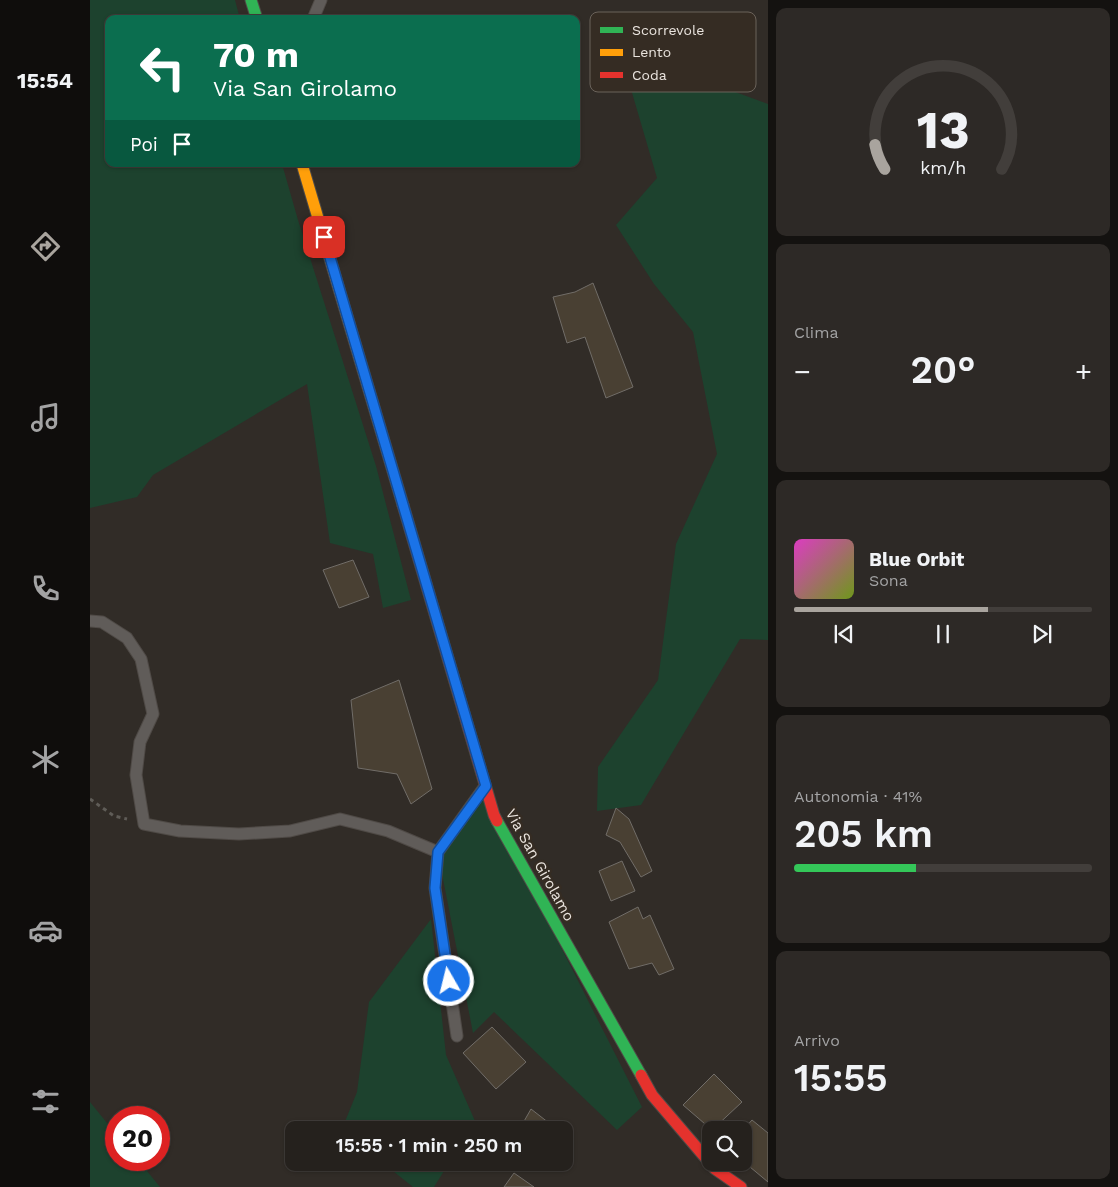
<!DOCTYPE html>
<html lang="it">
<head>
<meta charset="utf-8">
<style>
  body { margin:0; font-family:"Work Sans",sans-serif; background:#2d2926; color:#f1f3f6; height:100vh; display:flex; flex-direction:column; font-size:19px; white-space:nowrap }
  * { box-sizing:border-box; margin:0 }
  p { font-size:16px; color:#a3a3a4 }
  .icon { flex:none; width:28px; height:28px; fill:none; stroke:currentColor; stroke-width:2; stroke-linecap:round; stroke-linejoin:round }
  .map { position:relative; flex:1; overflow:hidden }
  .panel { display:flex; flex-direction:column; gap:8px; padding:8px; background:#141210; width:350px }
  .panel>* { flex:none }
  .banner { position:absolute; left:15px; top:15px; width:475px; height:152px; border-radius:10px; box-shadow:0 1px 4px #0004,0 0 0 1px #423e3b; background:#0b6e4f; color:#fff; overflow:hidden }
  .controls { position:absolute; left:612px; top:1121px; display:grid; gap:10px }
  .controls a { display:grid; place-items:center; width:50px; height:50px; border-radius:10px; background:#25211d; box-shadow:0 1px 4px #0004,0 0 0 1px #423e3b; font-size:25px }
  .speed { position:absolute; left:15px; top:1106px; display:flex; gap:10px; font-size:25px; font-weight:700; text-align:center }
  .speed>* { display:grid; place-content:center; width:65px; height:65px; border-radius:50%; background:#25211d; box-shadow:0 1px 4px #0004,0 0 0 1px #423e3b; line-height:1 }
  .speed .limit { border:8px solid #d22; background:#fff; color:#111 }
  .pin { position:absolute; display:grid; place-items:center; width:42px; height:42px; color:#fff; margin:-21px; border-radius:10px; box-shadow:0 2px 8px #0006 }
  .me { position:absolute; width:55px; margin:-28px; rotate:352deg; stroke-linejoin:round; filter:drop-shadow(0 0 4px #0008) }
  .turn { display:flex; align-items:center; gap:18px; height:105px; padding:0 25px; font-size:22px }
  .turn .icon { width:65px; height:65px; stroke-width:2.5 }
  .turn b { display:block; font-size:35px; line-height:42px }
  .then { display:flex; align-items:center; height:48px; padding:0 25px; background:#0003; gap:10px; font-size:19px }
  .big { font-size:38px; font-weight:600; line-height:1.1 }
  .panel .card { flex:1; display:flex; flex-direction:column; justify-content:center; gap:8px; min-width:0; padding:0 18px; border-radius:10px; background:#2d2926 }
  .panel .dial { align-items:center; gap:0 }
  .dial svg { height:130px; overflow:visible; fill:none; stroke:#423e3b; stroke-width:7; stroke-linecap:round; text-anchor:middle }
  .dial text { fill:#f1f3f6; stroke:none }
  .song { display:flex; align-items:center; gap:15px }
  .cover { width:60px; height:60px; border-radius:8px; background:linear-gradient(135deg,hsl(310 70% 55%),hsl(80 70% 35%)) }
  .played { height:5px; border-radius:2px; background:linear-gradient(90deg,#a9a49e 65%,#423e3b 65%) }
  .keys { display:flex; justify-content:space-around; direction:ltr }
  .heat { display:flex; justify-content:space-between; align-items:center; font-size:28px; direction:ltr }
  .charge { height:8px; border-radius:4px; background:linear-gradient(90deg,#34c759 41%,#423e3b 0) }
  .trip { position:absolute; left:195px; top:1121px; width:288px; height:50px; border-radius:10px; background:#25211d; box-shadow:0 1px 4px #0004,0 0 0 1px #423e3b; font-weight:600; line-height:50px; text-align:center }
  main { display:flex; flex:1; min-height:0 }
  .dock { display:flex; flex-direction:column; width:90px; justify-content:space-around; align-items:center; background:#0f0d0c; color:#a3a3a4 }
  .dock .icon { width:35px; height:35px }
  .dock .on { color:#a9a49e }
  .dock b { font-size:22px; color:#f1f3f6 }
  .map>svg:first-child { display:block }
  .green { fill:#1d422e }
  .building { fill:#494033; stroke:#716d68 }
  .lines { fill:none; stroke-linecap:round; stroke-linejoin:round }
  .lane-casing { stroke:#4f4a46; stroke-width:13 }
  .fast-casing { stroke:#4f4a46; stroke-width:13 }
  .slow-casing { stroke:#4f4a46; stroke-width:13 }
  .jam-casing { stroke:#4f4a46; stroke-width:13 }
  .path { stroke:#5f5c57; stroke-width:3; stroke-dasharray:4 4; stroke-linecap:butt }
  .lane { stroke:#605c59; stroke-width:11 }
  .fast { stroke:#30b455; stroke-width:11 }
  .slow { stroke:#ff9f0a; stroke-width:11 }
  .jam { stroke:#e5322d; stroke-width:11 }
  .route-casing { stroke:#114b97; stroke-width:12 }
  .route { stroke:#1a73e8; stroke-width:9 }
  .labels { text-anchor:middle; stroke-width:5; stroke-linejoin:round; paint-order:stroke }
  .street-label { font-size:15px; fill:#eae4de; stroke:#352c23 }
  .key { fill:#352c23; stroke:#6b635b; stroke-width:1 }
  .key-label { font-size:14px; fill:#eae4de }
</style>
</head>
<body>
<main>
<nav class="dock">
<b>15:54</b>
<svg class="icon on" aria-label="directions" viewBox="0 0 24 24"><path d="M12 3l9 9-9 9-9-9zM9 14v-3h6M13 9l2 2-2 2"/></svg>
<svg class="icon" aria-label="music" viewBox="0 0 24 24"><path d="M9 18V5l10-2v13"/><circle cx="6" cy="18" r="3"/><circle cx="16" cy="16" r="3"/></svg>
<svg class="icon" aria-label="phone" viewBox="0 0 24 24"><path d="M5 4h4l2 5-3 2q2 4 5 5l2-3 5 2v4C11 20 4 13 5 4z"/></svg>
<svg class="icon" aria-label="climate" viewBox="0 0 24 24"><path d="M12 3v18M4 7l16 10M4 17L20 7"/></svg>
<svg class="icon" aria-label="car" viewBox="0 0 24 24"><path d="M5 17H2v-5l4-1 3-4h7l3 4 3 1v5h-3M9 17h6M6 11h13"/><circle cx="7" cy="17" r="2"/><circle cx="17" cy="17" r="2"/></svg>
<svg class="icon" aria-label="filters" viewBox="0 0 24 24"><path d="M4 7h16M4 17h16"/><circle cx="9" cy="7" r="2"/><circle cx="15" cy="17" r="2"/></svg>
</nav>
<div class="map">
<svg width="678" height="1187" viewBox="0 0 678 1187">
  <rect width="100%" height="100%" fill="#312c27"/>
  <path class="green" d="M0 0H145L150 19H19V164H192L208 220 286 466 321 600 293 608 283 554 240 543 217 384 63 475 47 497 0 508Z
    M566 63 678 104V640L650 639 551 805 507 811 508 767 568 680 586 544 627 454 603 332 564 284 526 225 567 178 538 79Z
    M396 786 404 815 552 1107 527 1130 404 1012 383 1033 348 853Z
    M341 919 356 1055 385 1121 380 1130H253L252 1129 267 1092 279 1002Z
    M0 1102 26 1134V1160H48L70 1187H0Z
    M293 1163H359L344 1187H323Z"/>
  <path class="building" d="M503 283 543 387 516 398 495 337 477 343 463 297 485 292Z
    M263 560 279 597 249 608 233 570Z
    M309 680 342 789 321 804 307 774 268 768 261 700Z
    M526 808 539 819 562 871 551 877 530 842 516 835Z
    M532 861 545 891 521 901 509 871Z
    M548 907 553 919 560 915 584 969 569 975 562 963 539 969 519 922Z
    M402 1027 436 1062 406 1089 373 1053Z
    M624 1074 652 1102 622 1130 593 1105Z
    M441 1109 468 1130H429Z
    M662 1120 678 1133V1182L654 1162 653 1130Z
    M474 1134 481 1139 474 1152Z
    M424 1173 444 1187H414Z"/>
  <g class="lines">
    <defs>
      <path id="lane" d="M223 19 231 0
        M0 621 12 622 37 638 51 659 63 714 50 742 46 775 54 824 90 831 149 834 200 831 250 819 298 831 348 852
        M367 1036 345 888 348 852 393 789"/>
      <path id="fast" d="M161 0 167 19
        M407 821 551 1075"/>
      <path id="slow" d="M212 164 313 505"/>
      <path id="jam" d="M313 505 404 815 407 821
        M551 1075 562 1095 625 1169 651 1187"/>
    </defs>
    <use href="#lane" class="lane-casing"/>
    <use href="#fast" class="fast-casing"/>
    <use href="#slow" class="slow-casing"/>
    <use href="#jam" class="jam-casing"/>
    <path class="path" d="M0 799 24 816 37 819"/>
    <use href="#lane" class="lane"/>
    <use href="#fast" class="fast"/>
    <use href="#slow" class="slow"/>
    <use href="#jam" class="jam"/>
  </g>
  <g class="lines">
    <defs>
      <path id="route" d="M234 237 396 786 348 852 345 888 359 981"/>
    </defs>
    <use href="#route" class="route-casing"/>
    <use href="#route" class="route"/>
  </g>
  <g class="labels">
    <g class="street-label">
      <text transform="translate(450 865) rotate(61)" y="5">Via San Girolamo</text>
    </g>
  </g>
  <rect x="500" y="12" width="166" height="80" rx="8" class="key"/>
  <rect x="510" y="27" width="23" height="6" fill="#30b455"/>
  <rect x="510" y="49" width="23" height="7" fill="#ff9f0a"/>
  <rect x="510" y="72" width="23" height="6" fill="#e5322d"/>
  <g class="key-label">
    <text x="542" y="35">Scorrevole</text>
    <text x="542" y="57">Lento</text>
    <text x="542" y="80">Coda</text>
  </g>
</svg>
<div class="controls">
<a><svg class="icon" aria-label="search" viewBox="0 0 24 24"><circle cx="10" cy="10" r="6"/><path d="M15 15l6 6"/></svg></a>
</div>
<div class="speed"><div class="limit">20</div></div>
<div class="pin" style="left:234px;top:237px;background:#d93025"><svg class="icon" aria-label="arrive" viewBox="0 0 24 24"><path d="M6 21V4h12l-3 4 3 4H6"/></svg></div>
<svg class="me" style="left:359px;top:981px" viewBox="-20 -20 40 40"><circle r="17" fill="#1a73e8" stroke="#fff" stroke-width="3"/><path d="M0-11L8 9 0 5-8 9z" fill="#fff"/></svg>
<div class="trip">15:55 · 1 min · 250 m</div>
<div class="banner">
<div class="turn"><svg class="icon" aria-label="left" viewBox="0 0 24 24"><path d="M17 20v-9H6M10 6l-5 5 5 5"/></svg><div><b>70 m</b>Via San Girolamo</div></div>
<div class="then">Poi<svg class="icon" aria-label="arrive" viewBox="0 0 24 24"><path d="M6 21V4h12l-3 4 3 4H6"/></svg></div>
</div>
</div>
<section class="panel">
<div class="card dial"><svg viewBox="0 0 100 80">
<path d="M14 69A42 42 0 1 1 86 69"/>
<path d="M14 69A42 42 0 0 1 8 54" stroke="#a9a49e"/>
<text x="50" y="56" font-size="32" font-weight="700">13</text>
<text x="50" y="72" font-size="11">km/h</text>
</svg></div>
<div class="card"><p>Clima</p>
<div class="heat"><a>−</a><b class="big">20°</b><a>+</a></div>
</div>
<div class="card">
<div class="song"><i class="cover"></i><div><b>Blue Orbit</b><p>Sona</p></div></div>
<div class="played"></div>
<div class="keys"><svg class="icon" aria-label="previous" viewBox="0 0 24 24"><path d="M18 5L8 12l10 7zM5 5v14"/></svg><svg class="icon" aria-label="pause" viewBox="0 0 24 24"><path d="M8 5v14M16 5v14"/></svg><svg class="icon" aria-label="next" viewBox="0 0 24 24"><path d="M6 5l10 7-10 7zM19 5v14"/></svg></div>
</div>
<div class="card"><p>Autonomia · 41%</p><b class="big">205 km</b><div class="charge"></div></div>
<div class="card"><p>Arrivo</p><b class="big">15:55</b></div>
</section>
</main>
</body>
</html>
